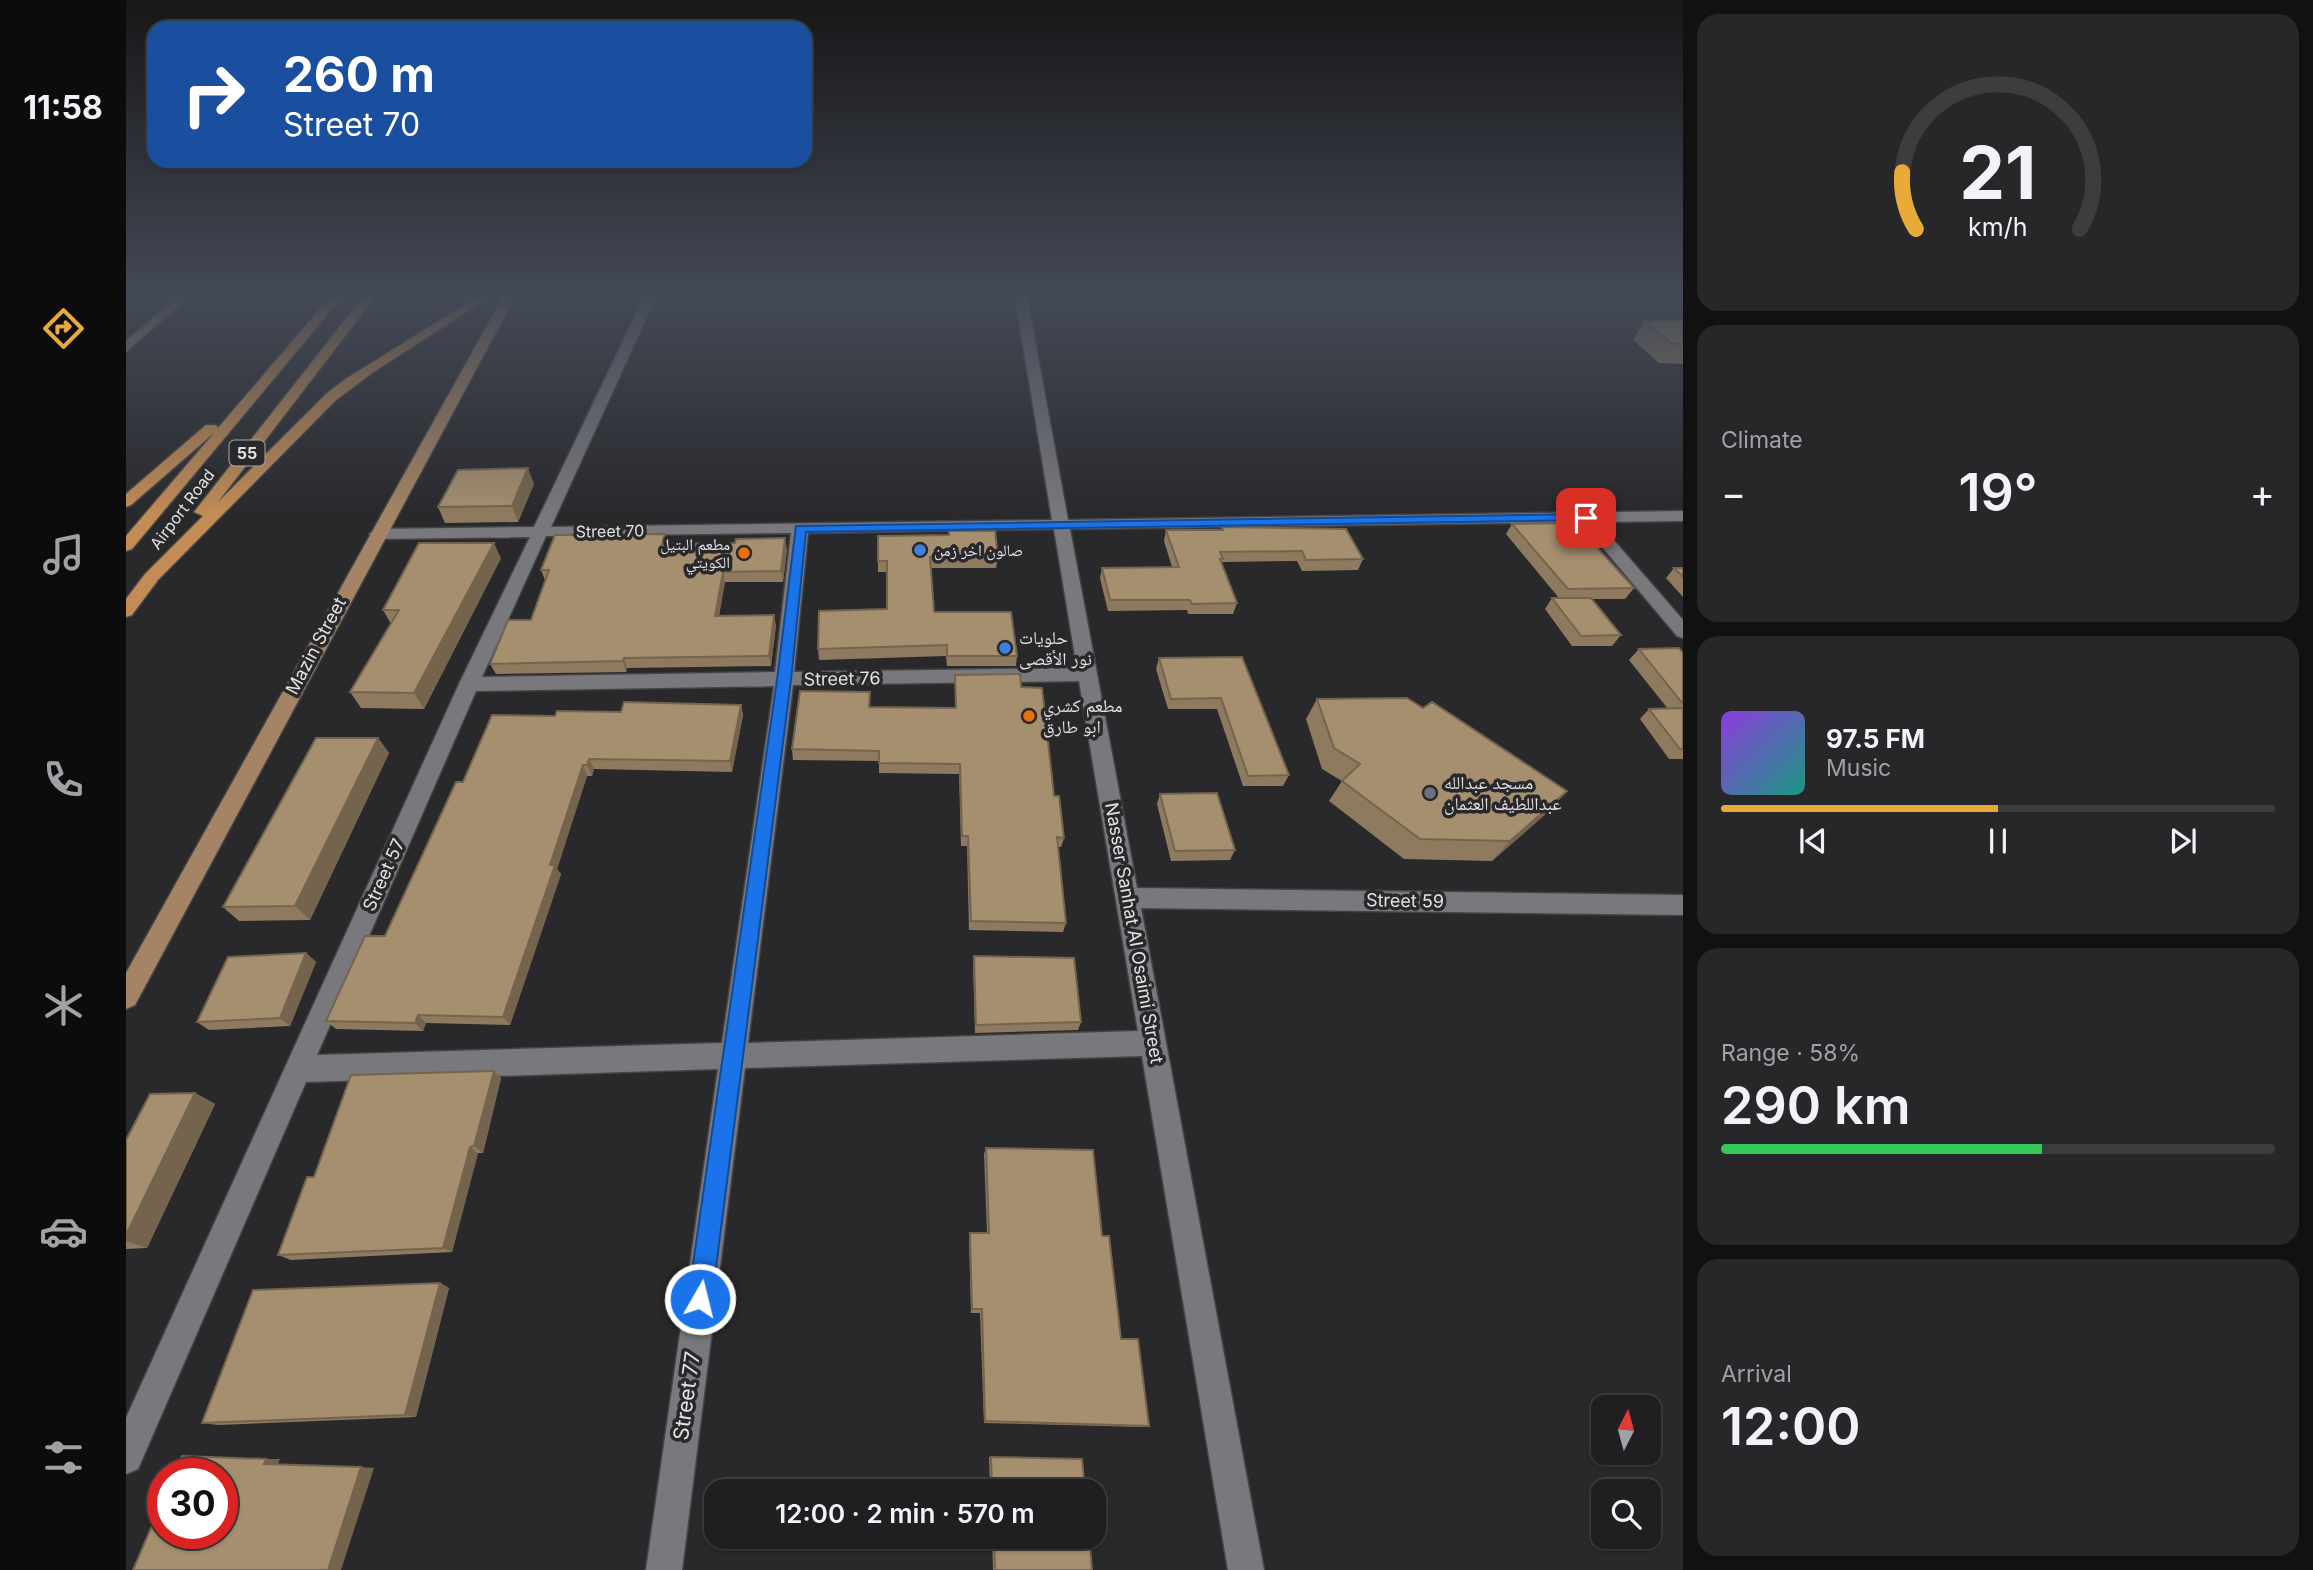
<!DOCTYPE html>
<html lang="en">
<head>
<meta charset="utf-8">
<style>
  body { margin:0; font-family:Inter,"Noto Naskh Arabic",sans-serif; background:#27272a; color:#f1f3f6; height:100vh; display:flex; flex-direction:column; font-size:26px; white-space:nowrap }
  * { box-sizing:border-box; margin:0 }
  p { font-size:23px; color:#a1a2a5 }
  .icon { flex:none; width:38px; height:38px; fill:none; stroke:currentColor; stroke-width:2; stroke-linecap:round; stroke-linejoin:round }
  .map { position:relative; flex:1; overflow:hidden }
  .side { display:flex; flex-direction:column; gap:14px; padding:14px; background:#111112; width:630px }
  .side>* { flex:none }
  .banner { position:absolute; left:21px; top:21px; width:665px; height:147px; border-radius:21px; box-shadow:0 2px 5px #0004,0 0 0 2px #3c3d3f; background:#1a4fa0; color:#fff; overflow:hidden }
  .needle { width:46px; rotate:6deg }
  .fabs { position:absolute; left:1465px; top:1395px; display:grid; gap:14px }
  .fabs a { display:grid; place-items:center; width:70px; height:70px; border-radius:14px; background:#1f1f21; box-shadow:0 2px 5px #0004,0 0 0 2px #3c3d3f; font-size:35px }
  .speed { position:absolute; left:21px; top:1458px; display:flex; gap:14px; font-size:35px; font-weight:700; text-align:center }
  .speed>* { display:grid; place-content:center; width:91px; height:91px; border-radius:50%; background:#1f1f21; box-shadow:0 2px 5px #0004,0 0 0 2px #3c3d3f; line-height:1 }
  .speed .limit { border:10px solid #d22; background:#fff; color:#111 }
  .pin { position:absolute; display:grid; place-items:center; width:60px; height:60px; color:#fff; margin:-30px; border-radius:14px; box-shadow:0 4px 10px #0006 }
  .me { position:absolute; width:77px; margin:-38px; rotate:8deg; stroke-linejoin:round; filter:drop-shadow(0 0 5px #0008) }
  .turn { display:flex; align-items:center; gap:24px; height:147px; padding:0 21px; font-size:32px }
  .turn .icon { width:91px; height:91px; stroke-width:2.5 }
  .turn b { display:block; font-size:49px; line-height:60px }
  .big { font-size:52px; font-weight:600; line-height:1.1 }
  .side .widget { flex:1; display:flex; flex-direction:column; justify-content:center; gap:10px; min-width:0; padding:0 24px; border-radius:21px; background:#27272a }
  .side .dial { align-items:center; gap:0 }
  .dial svg { height:182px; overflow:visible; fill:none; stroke:#3c3d3f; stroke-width:7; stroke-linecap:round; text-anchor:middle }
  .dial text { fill:#f1f3f6; stroke:none }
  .song { display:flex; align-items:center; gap:21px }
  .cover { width:84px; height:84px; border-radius:10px; background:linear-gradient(135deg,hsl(270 70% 55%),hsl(170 70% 35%)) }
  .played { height:7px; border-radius:4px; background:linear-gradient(90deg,#e8ab37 50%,#3c3d3f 50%) }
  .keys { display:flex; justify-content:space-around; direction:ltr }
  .heat { display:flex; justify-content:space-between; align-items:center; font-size:38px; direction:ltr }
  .charge { height:10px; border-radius:5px; background:linear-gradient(90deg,#34c759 58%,#3c3d3f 0) }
  .trip { position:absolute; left:578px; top:1479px; width:402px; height:70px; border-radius:21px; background:#1f1f21; box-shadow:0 2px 5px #0004,0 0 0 2px #3c3d3f; font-weight:600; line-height:70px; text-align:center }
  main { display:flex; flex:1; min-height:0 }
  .menu { display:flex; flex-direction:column; width:126px; justify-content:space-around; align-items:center; background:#0c0c0d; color:#a1a2a5 }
  .menu .icon { width:49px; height:49px }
  .menu .active { color:#e8ab37 }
  .menu b { font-size:32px; color:#f1f3f6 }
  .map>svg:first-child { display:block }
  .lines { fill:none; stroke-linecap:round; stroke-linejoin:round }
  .minor-casing { stroke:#444446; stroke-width:3 }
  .major-casing { stroke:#444446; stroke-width:3 }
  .highway-casing { stroke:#444446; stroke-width:3 }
  .minor { fill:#79787c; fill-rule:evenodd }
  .major { fill:#a58465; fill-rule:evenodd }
  .highway { fill:#c38c55; fill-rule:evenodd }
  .wall { fill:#8e7b5f }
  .shaded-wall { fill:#74644e }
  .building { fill:#a58f6f; stroke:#74644e; stroke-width:2 }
  .route { fill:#1a73e8; stroke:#114b97; stroke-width:2 }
  .shop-dot { fill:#3f7fe0; stroke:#29292c; stroke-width:2.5 }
  .food-dot { fill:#e8710a; stroke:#29292c; stroke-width:2.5 }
  .worship-dot { fill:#6b7280; stroke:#29292c; stroke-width:2.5 }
  .labels { text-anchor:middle; stroke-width:7; stroke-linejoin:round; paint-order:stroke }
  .shield { fill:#29292c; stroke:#aaaaad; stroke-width:2 }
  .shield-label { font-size:16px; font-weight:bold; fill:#e2e2e4 }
  .far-street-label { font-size:16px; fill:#e2e2e4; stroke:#29292c }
  .far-poi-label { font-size:16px; fill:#e2e2e4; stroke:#29292c; text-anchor:end }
  .poi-label { font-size:18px; fill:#e2e2e4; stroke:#29292c; text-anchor:start }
  .street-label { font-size:18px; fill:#e2e2e4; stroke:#29292c }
  .near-street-label { font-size:21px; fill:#e2e2e4; stroke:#29292c }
</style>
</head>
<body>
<main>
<nav class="menu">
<b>11:58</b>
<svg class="icon active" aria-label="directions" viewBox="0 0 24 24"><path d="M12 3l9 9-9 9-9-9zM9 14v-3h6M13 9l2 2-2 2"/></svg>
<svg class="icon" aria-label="music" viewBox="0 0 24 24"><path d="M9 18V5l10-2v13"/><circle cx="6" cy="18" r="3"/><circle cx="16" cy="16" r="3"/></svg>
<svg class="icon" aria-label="phone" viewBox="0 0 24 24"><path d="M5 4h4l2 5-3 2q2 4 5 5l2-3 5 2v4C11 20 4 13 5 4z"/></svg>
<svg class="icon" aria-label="climate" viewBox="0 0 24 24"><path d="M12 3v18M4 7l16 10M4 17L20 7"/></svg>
<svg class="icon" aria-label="car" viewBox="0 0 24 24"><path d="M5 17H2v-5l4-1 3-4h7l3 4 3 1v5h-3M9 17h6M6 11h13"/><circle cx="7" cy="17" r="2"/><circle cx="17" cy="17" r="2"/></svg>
<svg class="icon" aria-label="filters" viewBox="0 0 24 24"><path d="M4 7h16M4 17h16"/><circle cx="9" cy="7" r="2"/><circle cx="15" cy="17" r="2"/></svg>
</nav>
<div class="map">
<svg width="1557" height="1570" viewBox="0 0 1557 1570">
  <rect width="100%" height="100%" fill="#29292c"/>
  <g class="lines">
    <defs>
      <path id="minor" d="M518 297H530L425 527 926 520 889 297H901L942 520 1557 511V521L1472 522 1557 620V638L1551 636 1455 522 944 529 1011 888 1557 895V915L1015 908 1138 1570H1102L1016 1056 619 1068 556 1570H520L592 1069 180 1082 12 1469 0 1474V1418L333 684 404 537 251 539 243 534 251 529 408 527ZM928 529 951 668 668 672 682 533ZM665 533 649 672 356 677 420 536ZM953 681 1012 1031 622 1043 667 685ZM648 686 596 1043 191 1055 350 691Z"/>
      <path id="major" d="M51 297H63L0 352V341Z
        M377 297H389L9 1005 0 1009V973Z"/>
      <path id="highway" d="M204 297H216L6 549 0 551V536L88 433 5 505 0 507V494L80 425H90L92 428Z
        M237 297H249L92 502 200 394 218 380 351 297H364L246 373 210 400 32 580 6 615 0 617V599L19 574 77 516 68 512Z"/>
    </defs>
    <use href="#minor" class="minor-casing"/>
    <use href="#major" class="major-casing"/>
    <use href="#highway" class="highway-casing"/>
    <use href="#minor" class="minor"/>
    <use href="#major" class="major"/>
    <use href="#highway" class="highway"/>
  </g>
  <path class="wall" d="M1519 321H1557V364L1533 363 1507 340Z
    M408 484 392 522 319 523 312 507Z
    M1386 524 1508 588 1499 599H1465L1495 635 1486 646H1446L1419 609 1426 598H1433L1380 534Z
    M1096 527 1237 559 1232 570 1176 571 1171 561 1096 562 1095 564 1111 603 1107 614H1062L1061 610 982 611 974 578 976 568 1046 567 1038 541 1040 530H1095Z
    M539 534 541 544 661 549 657 582H599L593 616 650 625 645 666 501 668 500 672 370 674 364 664 405 620 419 580 415 570Z
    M752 536 872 557 870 568H805L808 612 891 656 890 666H821L820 656 693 660 692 649 761 609V572H752Z
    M375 558 298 709 235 708 224 692 265 624 257 610Z
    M1548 568H1557V597L1540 578Z
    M1513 649 1557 653V759H1543L1514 719 1523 709H1542L1503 660Z
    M1116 657 1163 775 1157 786H1117L1091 709H1042L1030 669 1033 658Z
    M829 675 895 687 928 796 938 838 935 847H932L940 923 937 932 843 930 841 846H835L833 774 753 773V761L667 760 666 749 829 708Z
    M1191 699 1297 708 1441 791 1423 811 1366 861 1278 859 1203 801 1216 781 1196 769 1180 719Z
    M615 705 617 715 606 772 468 769 466 776H461L431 869 435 874 384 1025 300 1023 297 1031 210 1029 200 1021 259 936 337 782 429 716Z
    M252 738 263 753 184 920 113 921 97 907Z
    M1034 794 1109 850 1104 860 1045 861 1031 804Z
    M180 953 190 962 164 1026 83 1030 71 1022Z
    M848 956 955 1022 952 1030 849 1033 847 964Z
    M368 1071 375 1078 357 1153H352L326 1252 165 1260 152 1255Z
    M69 1093 89 1104 21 1248 0 1249V1140Z
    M860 1148 976 1236 995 1339 1023 1426 1017 1427 858 1423 854 1313H845L843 1238 844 1233H861L858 1154Z
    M314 1283 323 1288 290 1417 92 1425 76 1423Z
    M863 1457H865L959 1491H864Z
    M866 1536H963L966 1570H867Z"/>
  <path class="shaded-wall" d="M402 468 408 484 392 522 386 506Z
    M539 534 541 545 536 544Z
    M659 538 661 549 657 582 655 571Z
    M368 543 375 558 298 709 288 693Z
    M597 572 599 582 591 626 589 616Z
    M648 615 650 625 645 666 643 656Z
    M498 658 501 668 500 672 497 661Z
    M615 705 617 715 606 772 604 761Z
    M252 738 263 753 184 920 169 906Z
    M463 759 468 769 466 776 461 765Z
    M457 765 461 776 431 869 435 874 384 1025 377 1017 424 865Z
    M1441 791 1423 811 1366 861 1384 841Z
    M180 953 190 962 164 1026 154 1018Z
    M292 1015 300 1023 297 1031 289 1023Z
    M368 1071 375 1078 357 1153 348 1146Z
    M69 1093 89 1104 21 1248 0 1241V1235Z
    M344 1147 352 1153 326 1252 317 1248Z
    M314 1283 323 1288 290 1417 279 1415Z
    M140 1459H154L152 1464H138Z
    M235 1467 248 1468 215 1570H202Z"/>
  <path class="building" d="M1519 321H1557V344H1546Z
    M402 468 386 506 312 507 332 470Z
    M1449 523 1508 588 1442 589 1386 524Z
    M1096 527 1220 529 1237 559 1180 560 1176 551 1094 552 1097 559H1094L1111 603 1066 604 1064 600H984L976 568 1053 567 1040 530H1097Z
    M823 531H869L872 557H804L808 612H885L891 656H821V645L692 649 693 611 761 609V561H752V536L823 535Z
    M539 534 536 544 609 543 610 539 659 538 655 571 597 572 589 616 648 615 643 656 498 658 497 661 364 664 382 620H405L423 570H415L429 535Z
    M293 543H368L288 693 224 692 273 610H257Z
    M1548 568H1557V577Z
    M1426 598H1465L1495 635 1455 636Z
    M1553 648 1557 653V704L1513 649Z
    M1116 657 1163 775 1122 776 1095 698 1045 699 1033 658Z
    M894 674 895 687 916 688 928 796H933L938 838 931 837 940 923 845 921 842 836H836L834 764 753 763V751L666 749 674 691 744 692 743 707 830 708 829 675Z
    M1281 698 1297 708 1306 702 1441 791 1384 841 1294 839 1216 781 1234 764 1208 748 1191 699Z
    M498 702 615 705 604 761 463 759 461 765H457L424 865H429L377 1017 292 1015 289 1023 200 1021 239 936H259L330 782H337L366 715 429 716 431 711 495 712Z
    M1557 708V749H1554L1523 709Z
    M190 738H252L169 906 97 907Z
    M1091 793 1109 850 1049 851 1034 794Z
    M180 953 154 1018 71 1022 102 957Z
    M848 956 948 958 955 1022 850 1025Z
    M368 1071 348 1146 344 1147 317 1248 152 1255 181 1177H188L225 1075Z
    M69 1093 0 1235V1140L24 1094Z
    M860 1148 967 1150 976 1236H983L995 1339H1012L1023 1426 859 1421 856 1309H846L844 1233H863Z
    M314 1283 279 1415 76 1423 127 1290Z
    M56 1456 140 1459 138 1464 235 1467 202 1570H7L37 1500V1533H96V1474H48Z
    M865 1457 956 1459 959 1491H866Z
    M868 1536H963L966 1570H869Z"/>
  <linearGradient id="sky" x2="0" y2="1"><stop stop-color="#171718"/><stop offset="0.57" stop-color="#434956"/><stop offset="1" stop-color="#434956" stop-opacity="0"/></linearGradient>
  <rect width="1557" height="517" fill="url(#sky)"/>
  <path class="route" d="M1460 514 1466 518 1465 520 680 532 665 680 586 1299 583 1308 574 1311 566 1308 562 1299 651 680 670 526Z"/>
  <g class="shop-dot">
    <circle cx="794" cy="550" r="7"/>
    <circle cx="879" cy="648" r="7"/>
  </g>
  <g class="food-dot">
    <circle cx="618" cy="553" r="7"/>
    <circle cx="903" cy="716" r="7"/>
  </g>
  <circle class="worship-dot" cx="1304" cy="793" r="7"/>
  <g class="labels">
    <rect class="shield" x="103.5" y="440.5" width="35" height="25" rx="5"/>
    <g class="shield-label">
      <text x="121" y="459">55</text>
    </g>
    <g class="far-street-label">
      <text transform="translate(56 509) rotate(-53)" y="6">Airport Road</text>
      <text transform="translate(484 531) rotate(-1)" y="6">Street 70</text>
    </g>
    <g class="far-poi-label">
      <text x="604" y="550">مطعم البتيل<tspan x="604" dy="18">الكويتي</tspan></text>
      <text x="808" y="556" text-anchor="start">صالون اخر زمن</text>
    </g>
    <g class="poi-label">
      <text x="893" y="644">حلويات<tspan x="893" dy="21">نور الأقصى</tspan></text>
      <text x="917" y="712">مطعم كشري<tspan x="917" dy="21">ابو طارق</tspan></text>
      <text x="1318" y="789">مسجد عبدالله<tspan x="1318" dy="21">عبداللطيف العثمان</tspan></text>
    </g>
    <g class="street-label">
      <text transform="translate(190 646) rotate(-62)" y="6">Mazin Street</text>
      <text transform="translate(716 679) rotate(-1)" y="6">Street 76</text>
      <text transform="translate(258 875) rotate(-66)" y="6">Street 57</text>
      <text transform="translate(1279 901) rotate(1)" y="6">Street 59</text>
      <text transform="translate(1008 933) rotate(80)" y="6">Nasser Sanhat Al Osaimi Street</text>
    </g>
    <g class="near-street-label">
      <text transform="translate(561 1396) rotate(-82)" y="7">Street 77</text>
    </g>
  </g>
</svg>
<div class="fabs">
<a><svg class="needle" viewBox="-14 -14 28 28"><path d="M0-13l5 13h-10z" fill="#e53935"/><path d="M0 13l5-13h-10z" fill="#a1a2a5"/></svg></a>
<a><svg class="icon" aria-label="search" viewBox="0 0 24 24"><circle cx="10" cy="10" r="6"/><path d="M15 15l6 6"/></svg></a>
</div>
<div class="speed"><div class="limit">30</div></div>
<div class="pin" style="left:1460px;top:518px;background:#d93025"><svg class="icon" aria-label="arrive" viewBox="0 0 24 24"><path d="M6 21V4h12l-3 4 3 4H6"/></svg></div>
<svg class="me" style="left:574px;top:1299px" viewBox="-20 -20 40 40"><circle r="17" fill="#1a73e8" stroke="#fff" stroke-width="3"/><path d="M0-11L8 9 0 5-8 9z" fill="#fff"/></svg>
<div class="trip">12:00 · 2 min · 570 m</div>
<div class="banner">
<div class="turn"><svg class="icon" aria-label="right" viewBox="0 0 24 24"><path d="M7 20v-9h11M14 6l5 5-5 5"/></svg><div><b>260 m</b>Street 70</div></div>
</div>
</div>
<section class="side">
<div class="widget dial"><svg viewBox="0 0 100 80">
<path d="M14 69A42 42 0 1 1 86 69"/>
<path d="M14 69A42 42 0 0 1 8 44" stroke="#e8ab37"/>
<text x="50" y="56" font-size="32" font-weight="700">21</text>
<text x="50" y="72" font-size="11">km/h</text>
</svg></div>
<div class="widget"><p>Climate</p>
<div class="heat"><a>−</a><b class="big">19°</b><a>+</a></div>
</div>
<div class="widget">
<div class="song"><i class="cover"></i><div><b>97.5 FM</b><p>Music</p></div></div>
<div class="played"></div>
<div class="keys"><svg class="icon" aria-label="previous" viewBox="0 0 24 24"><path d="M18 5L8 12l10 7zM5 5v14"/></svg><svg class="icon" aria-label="pause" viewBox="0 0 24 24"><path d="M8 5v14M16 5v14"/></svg><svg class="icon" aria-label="next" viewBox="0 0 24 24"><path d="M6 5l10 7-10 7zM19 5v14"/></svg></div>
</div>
<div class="widget"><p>Range · 58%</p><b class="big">290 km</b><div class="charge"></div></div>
<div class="widget"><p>Arrival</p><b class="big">12:00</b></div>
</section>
</main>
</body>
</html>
